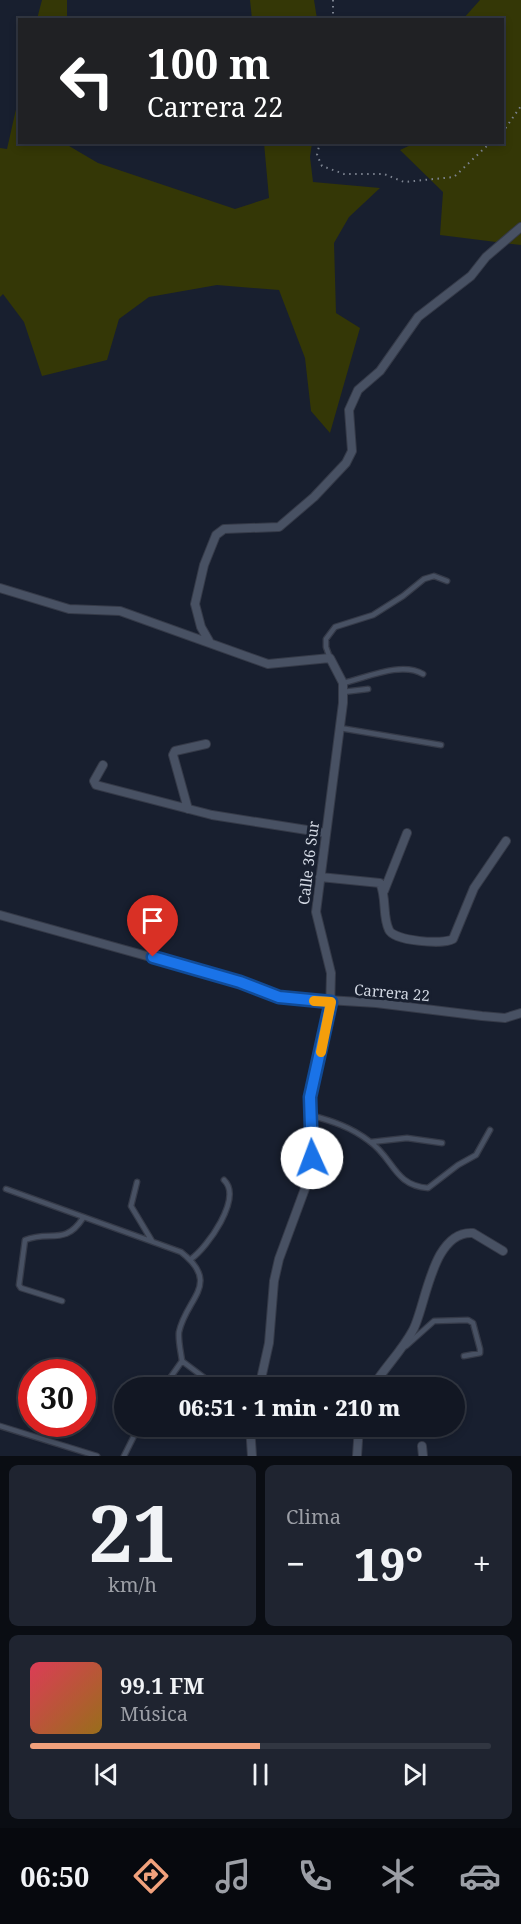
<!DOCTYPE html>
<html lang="es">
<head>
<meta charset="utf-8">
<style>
  body { margin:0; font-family:"Noto Serif",serif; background:#1f2430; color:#f1f3f6; height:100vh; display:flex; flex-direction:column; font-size:22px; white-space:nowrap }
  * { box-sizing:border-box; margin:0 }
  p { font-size:20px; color:#9c9fa6 }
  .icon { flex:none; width:33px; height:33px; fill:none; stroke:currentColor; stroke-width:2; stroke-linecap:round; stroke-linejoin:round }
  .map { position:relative; height:1456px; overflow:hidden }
  .side { display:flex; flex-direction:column; gap:9px; padding:9px; background:#0a0d13; flex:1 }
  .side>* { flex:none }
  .hud { position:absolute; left:18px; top:18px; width:486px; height:126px; border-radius:0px; box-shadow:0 3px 9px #0003,0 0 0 2px #313641; background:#202124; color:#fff; overflow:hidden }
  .speed { position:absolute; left:18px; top:1359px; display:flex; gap:12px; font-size:30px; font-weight:700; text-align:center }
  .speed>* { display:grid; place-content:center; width:78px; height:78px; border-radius:50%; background:#121723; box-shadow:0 3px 9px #0003,0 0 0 2px #313641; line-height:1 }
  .speed .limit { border:9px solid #d22; background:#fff; color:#111 }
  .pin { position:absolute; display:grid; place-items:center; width:51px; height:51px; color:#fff; margin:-62px -26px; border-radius:50% 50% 50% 0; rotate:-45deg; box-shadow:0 0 6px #0007 }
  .pin .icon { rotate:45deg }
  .me { position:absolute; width:66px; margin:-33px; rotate:358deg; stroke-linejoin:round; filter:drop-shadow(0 0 4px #0008) }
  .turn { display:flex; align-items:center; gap:21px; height:126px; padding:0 30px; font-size:27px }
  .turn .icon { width:78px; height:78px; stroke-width:2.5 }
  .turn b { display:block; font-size:42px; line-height:51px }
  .big { font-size:45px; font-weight:800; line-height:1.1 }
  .side .tile { flex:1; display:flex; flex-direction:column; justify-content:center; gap:9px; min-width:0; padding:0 21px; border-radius:9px; background:#1f2430 }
  .side .dial { align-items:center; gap:0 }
  .dial b { font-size:78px; line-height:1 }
  .song { display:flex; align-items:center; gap:18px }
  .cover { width:72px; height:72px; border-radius:9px; background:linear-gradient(135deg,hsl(350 70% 55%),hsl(40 70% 35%)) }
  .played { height:6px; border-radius:3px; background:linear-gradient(90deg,#f1a17c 50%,#313641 50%) }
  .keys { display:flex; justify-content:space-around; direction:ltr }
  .heat { display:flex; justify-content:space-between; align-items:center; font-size:33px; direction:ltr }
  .side .tiles { flex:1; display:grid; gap:9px; grid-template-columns:1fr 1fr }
  .tile:last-child { grid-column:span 2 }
  .trip { position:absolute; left:114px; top:1377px; width:351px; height:60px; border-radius:30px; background:#121723; box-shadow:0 3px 9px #0003,0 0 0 2px #313641; font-weight:800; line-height:60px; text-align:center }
  .dock { display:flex; height:96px; justify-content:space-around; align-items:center; background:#07090e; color:#9c9fa6 }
  .dock .icon { width:42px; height:42px }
  .dock .active { color:#f1a17c }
  .dock b { font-size:27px; color:#f1f3f6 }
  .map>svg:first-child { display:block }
  .green { fill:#343706 }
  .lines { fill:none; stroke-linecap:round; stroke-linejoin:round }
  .service-casing { stroke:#353a48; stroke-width:7 }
  .minor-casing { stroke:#353a48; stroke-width:10 }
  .path { stroke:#7d8491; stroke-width:2; stroke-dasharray:1.5 4.5; stroke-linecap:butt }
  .service { stroke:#485163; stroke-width:4.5 }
  .minor { stroke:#485163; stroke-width:8 }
  .route-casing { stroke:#114b97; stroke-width:15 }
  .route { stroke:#1a73e8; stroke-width:10 }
  .slow { stroke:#f59e0b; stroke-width:10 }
  .labels { text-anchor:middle; stroke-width:6; stroke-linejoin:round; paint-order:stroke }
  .street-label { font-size:15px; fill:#d1d7e2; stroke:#181f2f }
</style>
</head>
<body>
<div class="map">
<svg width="521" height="1456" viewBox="0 0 521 1456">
  <rect width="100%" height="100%" fill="#181f2f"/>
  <path class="green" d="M42 0H67V19H37Z
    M250 0H314L317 19H252Z
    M480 0H521V245L440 235 443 192 400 150 415 143 502 142V20L463 19Z
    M19 96 20 142 64 143 98 163 235 209 269 198 264 143H312L310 157 313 182 380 188 349 217 334 243 336 313 360 328 330 433 311 411 305 358 279 290 217 285 149 297 119 319 107 360 42 376 24 322 3 294 0 297V148L7 149Z"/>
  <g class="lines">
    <defs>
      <path id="service" d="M330 658 326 647V639L335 627 373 615 403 596 424 579 434 576 447 581
        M343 683C366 678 401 661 423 674
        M343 692 368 689
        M340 728 441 745
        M310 1115C332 1121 351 1127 369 1141 394 1158 393 1185 428 1188L458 1165 476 1155 490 1130
        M371 1142 407 1138 442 1143
        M137 1182 131 1206 152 1241
        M6 1189 181 1252C222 1284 186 1298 179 1332 178 1341 181 1352 182 1361L163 1388
        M191 1259C207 1248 243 1198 224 1180
        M62 1301 21 1288 19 1285 25 1240C50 1230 65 1246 83 1218
        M406 1346 434 1321 468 1320 473 1323 480 1349V1353L464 1356
        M182 1361 218 1388
        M374 1384 416 1388
        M454 1405 460 1407
        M0 1426 97 1456
        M124 1456 139 1426"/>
      <path id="minor" d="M0 588 69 609 120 611 268 664 330 658 343 683V703L316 912 331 973 330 1013 310 1097V1175L279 1259 274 1281 269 1343 259 1388
        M209 641 201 627 195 604 204 565 216 535 224 529 279 527 314 497 346 463 352 451 349 410 358 390 380 371 418 317 471 276 486 257 521 227
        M103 765 94 781 96 785 212 815 326 833
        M188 809 173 755 175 751 206 744
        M320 877 380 883C387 898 382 916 389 930 394 941 443 945 453 939L474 888 506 841
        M384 891 407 833
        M0 915 240 982 279 997 376 1003 482 1016 505 1018 521 1013
        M372 1388C384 1368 402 1351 413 1330 426 1306 432 1230 473 1233L503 1251
        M250 1426 252 1456
        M422 1446 423 1456
        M357 1456 359 1426"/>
    </defs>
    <use href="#service" class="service-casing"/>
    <use href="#minor" class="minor-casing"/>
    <path class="path" d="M333 0V20
      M502 133 521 106
      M320 142 317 155 322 166 344 174H384L404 182 454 177 491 142"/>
    <use href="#service" class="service"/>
    <use href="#minor" class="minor"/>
  </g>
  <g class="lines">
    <defs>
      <path id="route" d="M153 957 240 982 279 997 331 1002 310 1097 312 1158"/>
    </defs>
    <use href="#route" class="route-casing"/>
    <use href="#route" class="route"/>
    <path class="slow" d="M314 1001 331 1002 321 1052"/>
  </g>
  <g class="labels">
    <g class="street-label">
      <text transform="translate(309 863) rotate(-83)" y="5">Calle 36 Sur</text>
      <text transform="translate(392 993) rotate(5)" y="5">Carrera 22</text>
    </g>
  </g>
</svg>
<div class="speed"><div class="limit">30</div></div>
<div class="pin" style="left:153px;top:957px;background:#d93025"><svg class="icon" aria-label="arrive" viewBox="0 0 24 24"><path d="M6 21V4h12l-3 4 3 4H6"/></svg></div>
<svg class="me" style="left:312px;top:1158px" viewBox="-20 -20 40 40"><circle r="19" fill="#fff"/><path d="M0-13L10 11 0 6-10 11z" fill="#1a73e8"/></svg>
<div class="trip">06:51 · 1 min · 210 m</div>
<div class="hud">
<div class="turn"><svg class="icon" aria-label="left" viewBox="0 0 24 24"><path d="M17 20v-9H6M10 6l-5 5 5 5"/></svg><div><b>100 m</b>Carrera 22</div></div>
</div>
</div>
<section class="side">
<div class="tiles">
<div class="tile dial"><b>21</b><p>km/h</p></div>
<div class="tile"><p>Clima</p>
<div class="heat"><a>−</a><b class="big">19°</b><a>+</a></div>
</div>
<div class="tile">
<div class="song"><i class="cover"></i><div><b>99.1 FM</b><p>Música</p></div></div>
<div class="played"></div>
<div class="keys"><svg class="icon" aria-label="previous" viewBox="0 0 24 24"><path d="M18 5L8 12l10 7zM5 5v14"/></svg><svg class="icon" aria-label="pause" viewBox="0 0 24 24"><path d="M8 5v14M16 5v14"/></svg><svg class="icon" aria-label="next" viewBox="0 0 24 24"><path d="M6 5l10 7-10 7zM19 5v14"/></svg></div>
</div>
</div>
</section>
<nav class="dock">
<b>06:50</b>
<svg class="icon active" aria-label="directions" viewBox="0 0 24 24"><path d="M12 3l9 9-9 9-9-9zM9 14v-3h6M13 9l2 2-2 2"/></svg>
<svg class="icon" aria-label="music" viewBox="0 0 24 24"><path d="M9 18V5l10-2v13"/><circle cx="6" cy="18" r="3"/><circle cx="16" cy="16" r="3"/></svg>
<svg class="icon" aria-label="phone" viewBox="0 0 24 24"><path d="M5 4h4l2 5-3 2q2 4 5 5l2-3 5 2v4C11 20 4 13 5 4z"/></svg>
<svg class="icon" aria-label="climate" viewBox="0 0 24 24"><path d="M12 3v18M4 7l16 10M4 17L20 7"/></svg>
<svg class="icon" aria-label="car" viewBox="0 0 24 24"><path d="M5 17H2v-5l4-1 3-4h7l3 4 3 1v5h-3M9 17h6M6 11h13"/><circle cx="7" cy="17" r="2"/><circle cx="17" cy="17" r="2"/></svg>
</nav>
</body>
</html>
